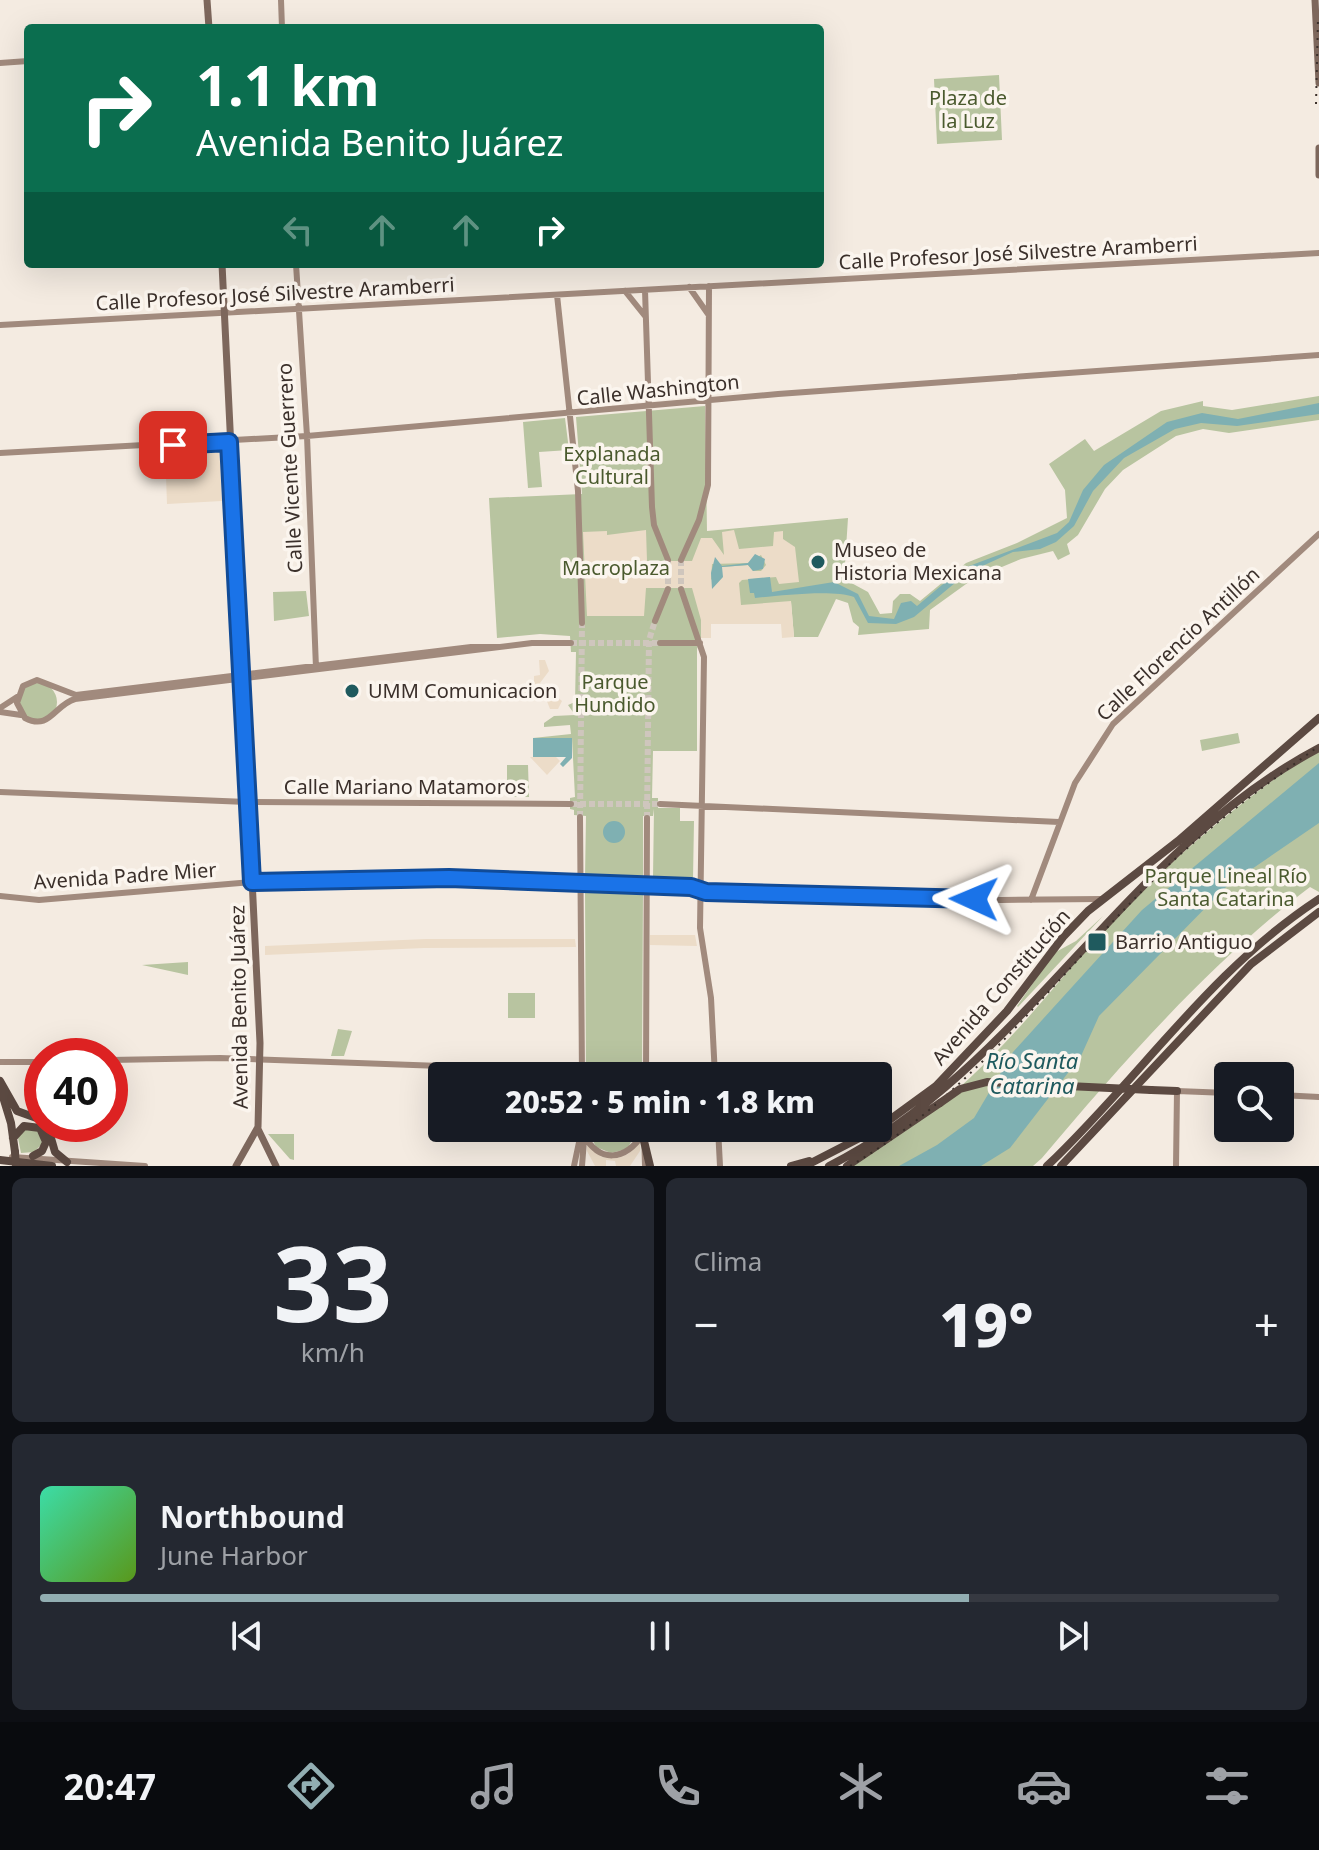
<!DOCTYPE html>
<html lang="es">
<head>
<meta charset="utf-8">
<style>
  body { margin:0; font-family:"Noto Sans",sans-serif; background:#242831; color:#f1f3f6; height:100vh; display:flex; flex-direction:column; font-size:30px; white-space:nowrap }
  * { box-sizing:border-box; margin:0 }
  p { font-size:26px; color:#9ea1a6 }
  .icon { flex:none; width:44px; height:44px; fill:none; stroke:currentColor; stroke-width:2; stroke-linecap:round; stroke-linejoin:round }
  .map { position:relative; height:1166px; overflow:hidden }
  .details { display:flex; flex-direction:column; gap:12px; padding:12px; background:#0d0f14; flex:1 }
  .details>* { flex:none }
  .top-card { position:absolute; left:24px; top:24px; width:800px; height:244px; border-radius:8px; box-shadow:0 8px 32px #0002; background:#0b6e4f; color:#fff; overflow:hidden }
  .buttons { position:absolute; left:1214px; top:1062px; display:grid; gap:16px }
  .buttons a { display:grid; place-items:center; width:80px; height:80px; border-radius:8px; background:#171b24; box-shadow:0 8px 32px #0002; font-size:40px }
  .speed { position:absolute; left:24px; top:1038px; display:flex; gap:16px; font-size:40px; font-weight:700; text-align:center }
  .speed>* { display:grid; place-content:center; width:104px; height:104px; border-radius:50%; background:#171b24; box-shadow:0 8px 32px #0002; line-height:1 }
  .speed .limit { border:12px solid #d22; background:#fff; color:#111 }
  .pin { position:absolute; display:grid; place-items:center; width:68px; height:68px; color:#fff; margin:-34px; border-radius:16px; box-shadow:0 4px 12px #0006 }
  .me { position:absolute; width:88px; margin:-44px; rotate:271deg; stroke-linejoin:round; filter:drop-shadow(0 0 6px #0008) }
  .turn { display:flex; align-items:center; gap:28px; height:168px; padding:0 40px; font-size:36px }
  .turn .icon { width:104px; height:104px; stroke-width:2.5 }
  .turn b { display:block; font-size:56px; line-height:68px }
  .lanes { display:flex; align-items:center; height:76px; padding:0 40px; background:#0003; justify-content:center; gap:40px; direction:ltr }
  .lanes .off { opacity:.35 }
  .big { font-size:60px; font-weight:800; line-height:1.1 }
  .details .card { flex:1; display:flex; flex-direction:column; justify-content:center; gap:12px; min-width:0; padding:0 28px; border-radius:12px; background:#242831 }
  .details .dial { align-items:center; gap:0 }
  .dial b { font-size:104px; line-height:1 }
  .song { display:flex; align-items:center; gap:24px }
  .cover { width:96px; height:96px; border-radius:12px; background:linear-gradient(135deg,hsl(160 70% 55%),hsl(90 70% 35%)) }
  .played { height:8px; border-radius:4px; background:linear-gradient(90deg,#92aeb2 75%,#363941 75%) }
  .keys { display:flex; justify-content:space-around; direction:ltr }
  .heat { display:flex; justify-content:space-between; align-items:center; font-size:44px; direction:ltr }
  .details .tiles { flex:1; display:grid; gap:12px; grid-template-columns:1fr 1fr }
  .card:last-child { grid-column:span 2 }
  .trip { position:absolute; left:428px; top:1062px; width:464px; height:80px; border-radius:8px; background:#171b24; box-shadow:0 8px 32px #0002; font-weight:800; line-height:80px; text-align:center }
  .tab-bar { display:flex; height:128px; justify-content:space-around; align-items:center; background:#090b0e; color:#9ea1a6 }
  .tab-bar .icon { width:56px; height:56px }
  .tab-bar .selected { color:#92aeb2 }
  .tab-bar b { font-size:36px; color:#f1f3f6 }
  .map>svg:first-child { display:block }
  .green { fill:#b8c4a0 }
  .plaza { fill:#ecdcc8; fill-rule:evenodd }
  .water { fill:#7fb0b2 }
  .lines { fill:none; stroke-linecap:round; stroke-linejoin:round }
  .secondary-tunnel { stroke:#cfc6bd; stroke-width:6; stroke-dasharray:6 3; stroke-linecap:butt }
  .secondary { stroke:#a18a7d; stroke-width:6 }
  .primary { stroke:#7d675c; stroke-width:7 }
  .highway { stroke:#5c4a42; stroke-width:8 }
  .rail { stroke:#3b302b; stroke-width:2; stroke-dasharray:2 6; stroke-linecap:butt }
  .highway-bridge { stroke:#5c4a42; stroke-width:8 }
  .route-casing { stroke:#114b97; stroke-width:20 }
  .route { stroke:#1a73e8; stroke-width:14 }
  .poi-dot { fill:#1f5a5e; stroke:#fbf5ee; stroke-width:3 }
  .labels { text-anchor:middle; stroke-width:7; stroke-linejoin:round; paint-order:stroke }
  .park-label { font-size:20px; fill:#4a5a2e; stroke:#fbf5ee }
  .street-label { font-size:20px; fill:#3b302b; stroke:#fbf5ee }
  .poi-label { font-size:20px; fill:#3b302b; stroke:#fbf5ee; text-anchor:start }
  .water-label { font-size:22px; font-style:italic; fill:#1f5a5e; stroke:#fbf5ee }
</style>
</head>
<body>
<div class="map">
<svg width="1319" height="1166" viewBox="0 0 1319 1166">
  <rect width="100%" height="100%" fill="#f4ebe1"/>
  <path class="green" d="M999 75 1002 140 937 144 934 79Z
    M1319 396V420L1229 433 1203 429 1176 436 1123 470 1105 489 1078 535 1067 544 1070 554 1058 560 1053 551 1021 559 973 579 930 610 929 629 858 635 859 627 853 622 848 603 836 599 818 637H794L791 602 711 609 697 649V751H653L652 798H658V808H680V821H694L693 879 653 877 654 809 653 816H643V880L585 878 586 816 574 815V810L570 809V798L575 797 572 738H533L571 734 570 725 544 727V723L554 716 575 715 568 705 575 702 576 652H571L570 636 540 634 497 638 489 498 582 494 576 417 705 406 707 531 848 518 844 579 868 592 880 614 892 613 893 601 900 594H910L920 601 966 563 1017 543 1067 518 1065 490 1049 464 1085 439 1094 451 1161 411 1203 401V406L1232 410Z
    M565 418 569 450 539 452 542 487 528 488 523 422Z
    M306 591 309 616 274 621 273 592Z
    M19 702a19 19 0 1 1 38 0a19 19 0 1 1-38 0Z
    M1238 733 1240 743 1202 751 1200 740Z
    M1319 749V892L1310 887C1212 961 1121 1064 1042 1158L1033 1166H844C879 1143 919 1123 951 1095 994 1058 1032 1014 1068 971 1140 886 1225 809 1319 749Z
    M507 765H528L529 797H507Z
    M585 888 643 890 642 1076H586Z
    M1103 916 1018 1007 1017 1006 1054 953 1076 941Z
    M188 962V975L142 965Z
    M508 993H535V1018H508Z
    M338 1029 352 1031 344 1056H331Z
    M587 1128H639L627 1149 611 1153 596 1147Z
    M22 1129 40 1131 42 1144 34 1152 21 1153 18 1138Z
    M268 1134H294V1160L290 1159Z"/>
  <path class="plaza" d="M219 446 222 501 167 504 165 449Z
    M646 530 647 561H692L701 538H712L724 555 722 532 734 530 739 549 773 546 774 532 783 531V539L795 547 799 582 779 584 776 577 742 580 739 583 741 605 791 601 794 637 782 638 781 624H711V638H701V620L692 588H646L644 616H587L583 532 607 531V535ZM761 555 766 565 761 571H753L748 565 722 567 711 580 712 564 748 563Z
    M539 660H545L549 671 540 683 562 701 558 709H550L543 691H531L525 697 515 692 508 697V689L534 687V676L540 675Z
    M530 757H556L560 761 547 775Z
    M650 935H695L697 946 650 945Z
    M426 939H575L576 947 424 948 265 955V946Z
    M640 1141V1151L630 1166H616L615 1161 606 1160V1166H595L587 1151V1145L602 1157 618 1158 628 1154Z"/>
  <path class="water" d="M1319 403V414L1237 426 1201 423 1175 429 1124 458 1093 491 1074 526 1056 542 1040 549 1013 552 967 573 914 617 896 624 868 623 854 597C832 589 777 596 755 598L754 593H750L748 579 770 577 772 592 834 582 858 594 869 616 894 619 901 603 911 601 917 606 961 569 1057 533 1069 522 1083 490 1104 465 1167 422 1202 413 1238 419Z
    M755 554 765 559 763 569 753 571 748 565 722 567 723 577 712 589 711 573 715 557 722 566 748 563Z
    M533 738H572V758L563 767 560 764 566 757H533Z
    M1319 763V823L1227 886 1099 1016 1081 1056 1010 1148 981 1166H899L937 1145 974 1118 1013 1052 1142 910Z
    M603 832a11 11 0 1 1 22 0a11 11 0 1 1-22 0Z"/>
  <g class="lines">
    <path class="secondary-tunnel" d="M668 560V589
      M681 560V589
      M571 643H660
      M571 804H660
      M580 817 582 623
      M647 818 649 640 655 621"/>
    <path class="secondary" d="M281 0 282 28
      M0 63 28 61
      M296 264 307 436 316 668
      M689 287 708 314
      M645 290 652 507 654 525 668 560
      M625 291 645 316
      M557 295 578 491 582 623
      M0 325 1319 253
      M0 453 307 436 778 394 1319 355
      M681 560 699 520 708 485 709 286
      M681 589 704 657 700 928 711 998 715 1076
      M655 621 668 589
      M660 643H700
      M499 647H471L76 695 37 680 23 686 17 703 25 718C50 731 54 705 75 699L532 643H571
      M0 708 17 697
      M0 712 21 715
      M0 792 247 802 571 804
      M660 804 1059 822
      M580 817 582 1076
      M0 896 39 900 252 882 425 878 691 887 706 892 1001 900 1102 899
      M1031 900 1075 783 1113 724 1319 534
      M110 1060 220 1058 582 1071
      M0 1062H42
      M646 1076 647 818
      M1280 1095 1319 1097
      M644 1128 645 1166
      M718 1128 720 1166
      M583 1134C600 1164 625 1161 643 1134
      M12 1157 145 1166
      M574 1166 582 1128
      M582 1166 584 1140
      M1176 1166 1177 1091 1228 1093"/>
    <path class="primary" d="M207 0 209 28
      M1315 0 1319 83
      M1319 148V175
      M222 264 260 1043 258 1127 236 1166
      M258 1129 276 1166"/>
    <path class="highway" d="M0 1081 17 1111 42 1120
      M0 1087 11 1123 15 1152
      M1151 1090 1177 1091
      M47 1124 55 1152 67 1162
      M643 1137 650 1166
      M13 1138 24 1126 40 1128 46 1142 42 1151 33 1156
      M0 1160 52 1166
      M791 1166 809 1161
      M805 1166 877 1129 936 1086 1007 1011 1063 937 1088 911 1178 841 1319 718
      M829 1166C1023 1069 1124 851 1319 748
      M847 1166 940 1103
      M1047 1166C1140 1078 1210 970 1319 899
      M1061 1166 1251 964 1319 912"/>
    <path class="rail" d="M1316 104 1318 19
      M850 1166C968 1097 1047 988 1141 892 1194 837 1257 791 1319 746"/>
    <path class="highway-bridge" d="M940 1103 960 1089 987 1082 1151 1090
      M15 1152 16 1166"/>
  </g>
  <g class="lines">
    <defs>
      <path id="route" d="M173 445 229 442 252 882 449 878 691 887 706 892 974 899"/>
    </defs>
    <use href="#route" class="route-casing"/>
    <use href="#route" class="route"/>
  </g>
  <g class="poi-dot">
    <circle cx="818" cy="562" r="8"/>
    <circle cx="352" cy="691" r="8"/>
    <rect x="1087" y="932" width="20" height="20" rx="4"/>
  </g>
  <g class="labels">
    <g class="park-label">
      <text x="968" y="105">Plaza de<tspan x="968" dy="23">la Luz</tspan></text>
      <text x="612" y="461">Explanada<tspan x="612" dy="23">Cultural</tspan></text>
      <text x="616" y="575">Macroplaza</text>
      <text x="615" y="689">Parque<tspan x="615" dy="23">Hundido</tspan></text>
      <text x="1226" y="883">Parque Lineal Río<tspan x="1226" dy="23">Santa Catarina</tspan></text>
    </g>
    <g class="street-label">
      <text transform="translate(1018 253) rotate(-3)" y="7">Calle Profesor José Silvestre Aramberri</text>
      <text transform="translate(275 294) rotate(-3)" y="7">Calle Profesor José Silvestre Aramberri</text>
      <text transform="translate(658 390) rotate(-6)" y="7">Calle Washington</text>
      <text transform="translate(290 468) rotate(-93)" y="7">Calle Vicente Guerrero</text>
      <text transform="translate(1178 644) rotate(-43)" y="7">Calle Florencio Antillón</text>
      <text x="405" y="794">Calle Mariano Matamoros</text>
      <text transform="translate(125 876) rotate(-4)" y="7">Avenida Padre Mier</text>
      <text transform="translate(1001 987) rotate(-49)" y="7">Avenida Constitución</text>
      <text transform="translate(239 1007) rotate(-91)" y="7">Avenida Benito Juárez</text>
    </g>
    <g class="poi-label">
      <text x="834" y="557">Museo de<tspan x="834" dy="23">Historia Mexicana</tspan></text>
      <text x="368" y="698">UMM Comunicacion</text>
      <text x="1115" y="949">Barrio Antiguo</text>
    </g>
    <g class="water-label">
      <text x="1032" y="1069">Río Santa<tspan x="1032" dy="25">Catarina</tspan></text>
    </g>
  </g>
</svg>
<div class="buttons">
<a><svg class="icon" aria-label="search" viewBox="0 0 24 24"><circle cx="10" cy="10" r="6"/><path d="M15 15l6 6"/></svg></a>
</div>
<div class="speed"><div class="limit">40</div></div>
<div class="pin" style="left:173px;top:445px;background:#d93025"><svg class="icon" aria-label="arrive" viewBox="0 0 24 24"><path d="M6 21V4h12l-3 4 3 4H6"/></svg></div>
<svg class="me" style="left:974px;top:899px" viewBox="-20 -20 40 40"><path d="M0-17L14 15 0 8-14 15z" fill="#1a73e8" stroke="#fff" stroke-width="4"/></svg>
<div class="trip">20:52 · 5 min · 1.8 km</div>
<div class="top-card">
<div class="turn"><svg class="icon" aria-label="right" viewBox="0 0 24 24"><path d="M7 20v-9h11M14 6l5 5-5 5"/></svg><div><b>1.1 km</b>Avenida Benito Juárez</div></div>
<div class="lanes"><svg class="icon off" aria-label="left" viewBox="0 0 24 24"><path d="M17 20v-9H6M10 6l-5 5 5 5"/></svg><svg class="icon off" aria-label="ahead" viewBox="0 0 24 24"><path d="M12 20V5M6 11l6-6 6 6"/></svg><svg class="icon off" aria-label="ahead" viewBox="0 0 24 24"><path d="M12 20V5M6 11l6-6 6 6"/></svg><svg class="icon" aria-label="right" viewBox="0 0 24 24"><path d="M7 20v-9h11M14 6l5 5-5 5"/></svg></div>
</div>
</div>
<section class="details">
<div class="tiles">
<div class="card dial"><b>33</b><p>km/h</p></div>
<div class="card"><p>Clima</p>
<div class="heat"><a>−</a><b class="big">19°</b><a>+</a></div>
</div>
<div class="card">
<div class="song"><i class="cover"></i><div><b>Northbound</b><p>June Harbor</p></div></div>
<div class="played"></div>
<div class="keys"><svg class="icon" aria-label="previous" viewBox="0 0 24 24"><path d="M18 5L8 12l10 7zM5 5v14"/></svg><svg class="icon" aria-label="pause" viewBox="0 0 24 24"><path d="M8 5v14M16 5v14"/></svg><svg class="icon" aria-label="next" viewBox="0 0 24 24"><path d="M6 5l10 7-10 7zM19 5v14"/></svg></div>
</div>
</div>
</section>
<nav class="tab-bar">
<b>20:47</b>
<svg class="icon selected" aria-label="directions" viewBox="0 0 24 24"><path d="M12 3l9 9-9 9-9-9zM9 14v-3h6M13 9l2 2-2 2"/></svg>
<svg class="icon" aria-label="music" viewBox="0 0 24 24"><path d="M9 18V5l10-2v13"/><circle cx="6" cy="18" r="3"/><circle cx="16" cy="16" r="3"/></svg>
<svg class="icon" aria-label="phone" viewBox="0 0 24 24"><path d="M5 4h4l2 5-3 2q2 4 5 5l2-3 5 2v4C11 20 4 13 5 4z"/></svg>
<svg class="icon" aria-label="climate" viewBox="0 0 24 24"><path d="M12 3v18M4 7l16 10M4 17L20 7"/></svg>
<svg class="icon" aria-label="car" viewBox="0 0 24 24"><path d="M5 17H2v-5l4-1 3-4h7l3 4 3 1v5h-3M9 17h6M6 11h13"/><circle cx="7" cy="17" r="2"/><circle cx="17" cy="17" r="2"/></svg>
<svg class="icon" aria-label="filters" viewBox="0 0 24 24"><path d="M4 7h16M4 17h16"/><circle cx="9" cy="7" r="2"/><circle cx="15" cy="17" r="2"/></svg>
</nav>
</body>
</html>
